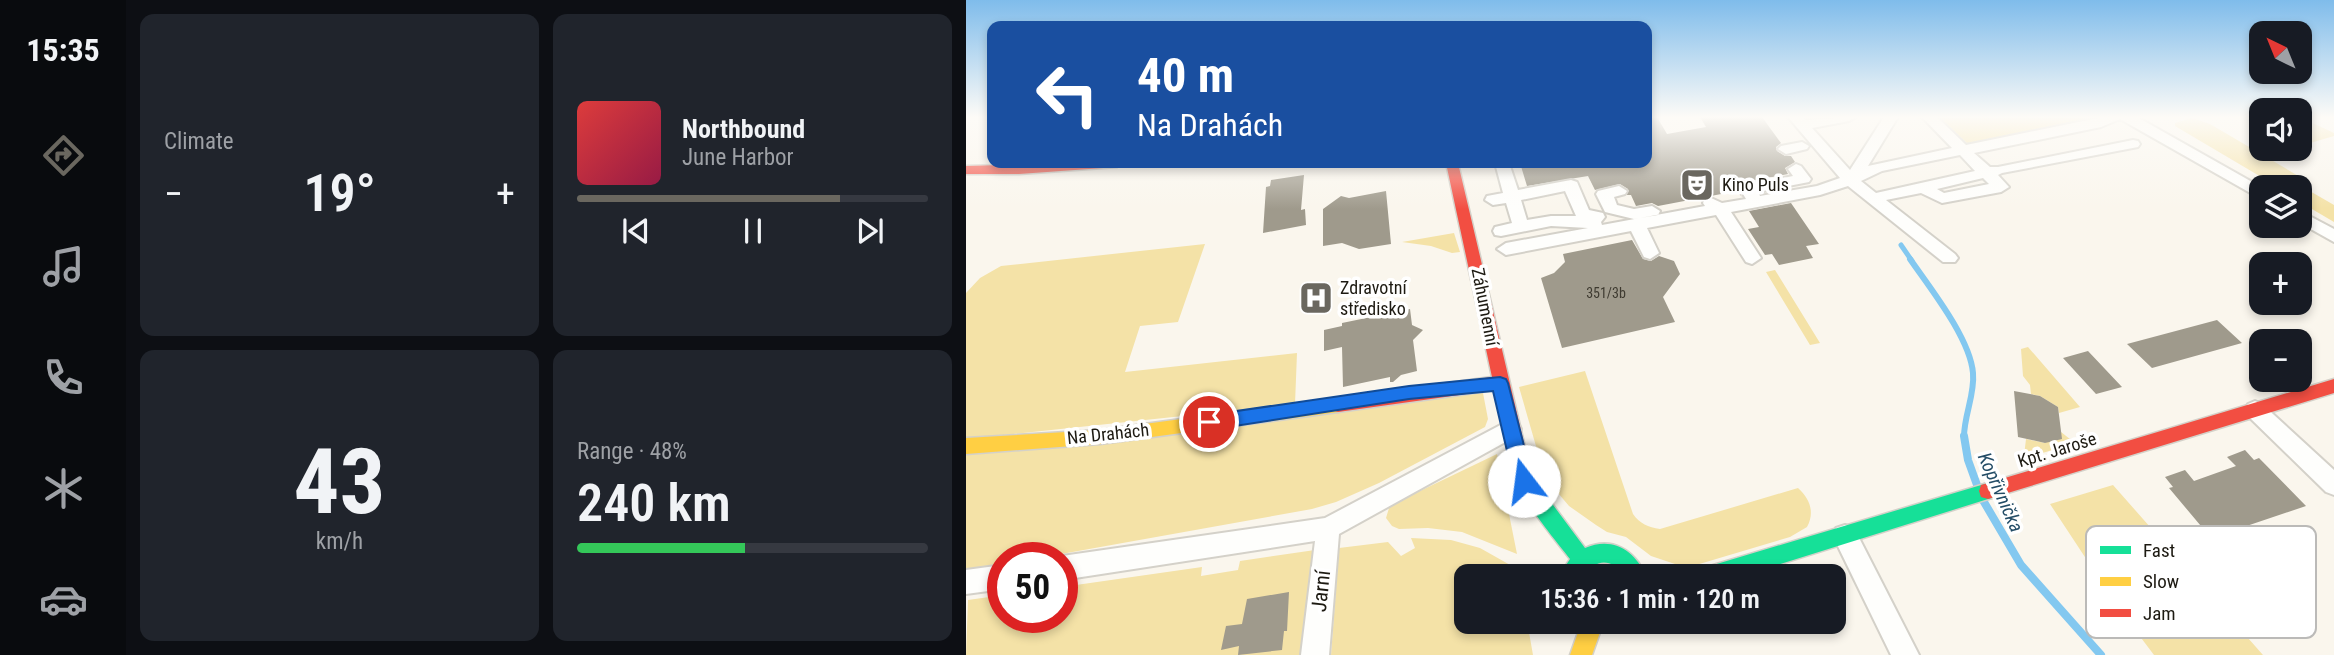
<!DOCTYPE html>
<html lang="en">
<head>
<meta charset="utf-8">
<style>
  body { margin:0; font-family:"Roboto Condensed",sans-serif; background:#20242c; color:#f1f3f6; height:100vh; display:flex; flex-direction:column; font-size:26px; white-space:nowrap }
  * { box-sizing:border-box; margin:0 }
  p { font-size:23px; color:#9ea1a6 }
  .icon { flex:none; width:38px; height:38px; fill:none; stroke:currentColor; stroke-width:2; stroke-linecap:round; stroke-linejoin:round }
  .map { position:relative; flex:1; overflow:hidden }
  .side { display:flex; flex-direction:column; gap:14px; padding:14px; background:#0d0f14; width:840px }
  .side>* { flex:none }
  .guide { position:absolute; left:21px; top:21px; width:665px; height:147px; border-radius:14px; box-shadow:0 4px 10px #0003; background:#1a4fa0; color:#fff; overflow:hidden }
  .needle { width:46px; rotate:317deg }
  .buttons { position:absolute; left:1283px; top:21px; display:grid; gap:14px }
  .buttons a { display:grid; place-items:center; width:63px; height:63px; border-radius:14px; background:#171b24; box-shadow:0 4px 10px #0003; font-size:35px }
  .speed { position:absolute; left:21px; top:542px; display:flex; gap:14px; font-size:35px; font-weight:700; text-align:center }
  .speed>* { display:grid; place-content:center; width:91px; height:91px; border-radius:50%; background:#171b24; box-shadow:0 4px 10px #0003; line-height:1 }
  .speed .limit { border:10px solid #d22; background:#fff; color:#111 }
  .pin { position:absolute; display:grid; place-items:center; width:60px; height:60px; color:#fff; margin:-30px; border:4px solid #fff; border-radius:50%; box-shadow:0 2px 7px #0007 }
  .me { position:absolute; width:77px; margin:-38px; rotate:345deg; stroke-linejoin:round; filter:drop-shadow(0 0 5px #0008) }
  .turn { display:flex; align-items:center; gap:24px; height:147px; padding:0 35px; font-size:32px }
  .turn .icon { width:91px; height:91px; stroke-width:2.5 }
  .turn b { display:block; font-size:49px; line-height:60px }
  .big { font-size:52px; font-weight:600; line-height:1.1 }
  .side .widget { flex:1; display:flex; flex-direction:column; justify-content:center; gap:10px; min-width:0; padding:0 24px; border-radius:14px; background:#20242c }
  .side .dial { align-items:center; gap:0 }
  .dial b { font-size:91px; line-height:1 }
  .song { display:flex; align-items:center; gap:21px }
  .cover { width:84px; height:84px; border-radius:10px; background:linear-gradient(135deg,hsl(0 70% 55%),hsl(340 70% 35%)) }
  .played { height:7px; border-radius:4px; background:linear-gradient(90deg,#6a675f 75%,#363941 75%) }
  .keys { display:flex; justify-content:space-around; direction:ltr }
  .heat { display:flex; justify-content:space-between; align-items:center; font-size:38px; direction:ltr }
  .charge { height:10px; border-radius:5px; background:linear-gradient(90deg,#34c759 48%,#363941 0) }
  .side .tiles { flex:1; display:grid; gap:14px; grid-template-columns:repeat(2,1fr) }
  .trip { position:absolute; left:488px; top:564px; width:392px; height:70px; border-radius:14px; background:#171b24; box-shadow:0 4px 10px #0003; font-weight:600; line-height:70px; text-align:center }
  main { display:flex; flex:1; min-height:0 }
  .tabs { display:flex; flex-direction:column; width:126px; justify-content:space-around; align-items:center; background:#090b0e; color:#9ea1a6 }
  .tabs .icon { width:49px; height:49px }
  .tabs .selected { color:#6a675f }
  .tabs b { font-size:32px; color:#f1f3f6 }
  .map>svg:first-child { display:block }
  .green { fill:#f4e2a7 }
  .lines { fill:none; stroke-linecap:round; stroke-linejoin:round }
  .stream-far2 { stroke:#83c8f0; stroke-width:5 }
  .stream-far1 { stroke:#83c8f0; stroke-width:6 }
  .stream { stroke:#83c8f0; stroke-width:8 }
  .building { fill:#9f9a8c }
  .street-casing { stroke:#d4d1c9; stroke-width:4 }
  .fast-casing { stroke:#d4d1c9; stroke-width:3 }
  .slow-casing { stroke:#d4d1c9; stroke-width:3 }
  .jam-casing { stroke:#d4d1c9; stroke-width:3 }
  .street { fill:#fefefc; fill-rule:evenodd }
  .fast { fill:#16e098; fill-rule:evenodd }
  .slow { fill:#ffcf43; fill-rule:evenodd }
  .jam { fill:#f24e42; fill-rule:evenodd }
  .route { fill:#1a73e8; stroke:#114b97; stroke-width:2 }
  .labels { text-anchor:middle; stroke-width:7; stroke-linejoin:round; paint-order:stroke }
  .number-label { font-size:14px; fill:#3e3a30 }
  .poi-label { font-size:18px; fill:#1d1a12; stroke:#fff; text-anchor:start }
  .street-label { font-size:18px; fill:#1d1a12; stroke:#fff }
  .water-label { font-size:19px; font-style:italic; fill:#234c66; stroke:#fff }
  .near-street-label { font-size:21px; fill:#1d1a12; stroke:#fff }
  .key { fill:#fff; stroke:#bbbab8; stroke-width:2 }
  .key-label { font-size:19px; fill:#1d1a12 }
</style>
</head>
<body>
<main>
<nav class="tabs">
<b>15:35</b>
<svg class="icon selected" aria-label="directions" viewBox="0 0 24 24"><path d="M12 3l9 9-9 9-9-9zM9 14v-3h6M13 9l2 2-2 2"/></svg>
<svg class="icon" aria-label="music" viewBox="0 0 24 24"><path d="M9 18V5l10-2v13"/><circle cx="6" cy="18" r="3"/><circle cx="16" cy="16" r="3"/></svg>
<svg class="icon" aria-label="phone" viewBox="0 0 24 24"><path d="M5 4h4l2 5-3 2q2 4 5 5l2-3 5 2v4C11 20 4 13 5 4z"/></svg>
<svg class="icon" aria-label="climate" viewBox="0 0 24 24"><path d="M12 3v18M4 7l16 10M4 17L20 7"/></svg>
<svg class="icon" aria-label="car" viewBox="0 0 24 24"><path d="M5 17H2v-5l4-1 3-4h7l3 4 3 1v5h-3M9 17h6M6 11h13"/><circle cx="7" cy="17" r="2"/><circle cx="17" cy="17" r="2"/></svg>
</nav>
<section class="side">
<div class="tiles">
<div class="widget"><p>Climate</p>
<div class="heat"><a>−</a><b class="big">19°</b><a>+</a></div>
</div>
<div class="widget">
<div class="song"><i class="cover"></i><div><b>Northbound</b><p>June Harbor</p></div></div>
<div class="played"></div>
<div class="keys"><svg class="icon" aria-label="previous" viewBox="0 0 24 24"><path d="M18 5L8 12l10 7zM5 5v14"/></svg><svg class="icon" aria-label="pause" viewBox="0 0 24 24"><path d="M8 5v14M16 5v14"/></svg><svg class="icon" aria-label="next" viewBox="0 0 24 24"><path d="M6 5l10 7-10 7zM19 5v14"/></svg></div>
</div>
<div class="widget dial"><b>43</b><p>km/h</p></div>
<div class="widget"><p>Range · 48%</p><b class="big">240 km</b><div class="charge"></div></div>
</div>
</section>
<div class="map">
<svg width="1368" height="655" viewBox="0 0 1368 655">
  <rect width="100%" height="100%" fill="#faf6ed"/>
  <path class="green" d="M973 117H1115L1124 122 1003 145Z
    M1334 117 1368 133V136L1334 146Z
    M1226 118 1244 124 1341 181 1326 186 1307 184 1209 126V123Z
    M1342 190 1368 205V222L1334 202V193Z
    M488 233 494 252 486 253 465 246 436 242Z
    M239 244 212 322 174 326 159 372 331 353 329 404 0 439V293L14 278 35 266Z
    M809 270 854 343 844 345 800 272Z
    M1062 347 1114 407 1093 413 1092 407 1074 396 1065 394 1064 385 1057 376 1055 349Z
    M619 371 667 514C674 524 682 527 694 529L832 488C844 499 849 512 841 527L824 537 730 565H712L685 556 660 537 641 532 630 525 603 506 587 487 576 467 553 387Z
    M517 393 522 419 519 427 413 483 370 502 346 509 73 558H37V565L0 571V452Z
    M1095 432 1109 443 1060 458 1058 456 1060 439 1079 443Z
    M531 454 551 554 496 532 462 528 433 529 426 526 420 518 423 508 431 502Z
    M1147 485 1297 655H1188L1151 606 1156 604 1145 589H1140L1084 504Z
    M445 538 485 540 514 548 553 570 554 576H500V621H561L567 655H365L373 548 422 542 435 556 449 548Z
    M349 550 337 655H0L2 600 37 595V618H96V587L236 567 235 576 272 570 274 561Z"/>
  <g class="lines">
    <path class="stream-far2" d="M935 245 946 261"/>
    <path class="stream-far1" d="M944 259C964 288 1004 338 1007 373 1009 395 998 415 998 437"/>
    <path class="stream" d="M998 436 1002 460 1011 485
      M1018 502 1055 565 1135 655"/>
  </g>
  <path class="building" d="M681 117H691L701 134 740 127 734 117H796L815 143 810 147 811 151 819 156H825L829 162 819 168 822 174 775 183 772 190 776 197 771 191 692 206 686 203 670 206 665 195H661L662 189 654 184 629 190 622 176 561 186 554 163H681Z
    M338 175 335 210 339 209 340 225 297 233 300 187 304 186 305 180Z
    M420 191 425 244 393 249 376 243 357 246V209L375 196 383 198Z
    M825 203 853 244 840 246 847 258 813 265 806 254 799 255 782 229 793 227 783 211Z
    M666 240 677 259 685 261 693 256 708 261 714 274 697 297 709 322 596 348 575 278 588 273 599 262 597 254Z
    M444 309 446 325 457 330 447 340 451 371 435 375 427 382H424V377L377 387 376 347 358 351V330L376 326V323Z
    M1251 320 1276 343 1186 368 1161 344Z
    M1122 351 1156 387 1130 394 1097 358Z
    M1048 391 1074 396 1092 407 1096 439 1079 443 1052 437Z
    M1279 450 1288 460 1293 458 1340 506 1245 538 1203 488 1207 487 1199 477 1219 470 1228 481 1270 466 1261 457Z
    M323 592 321 631H318L316 650 272 655 273 646 255 650 260 626 276 624 281 599Z"/>
  <g class="lines">
    <defs>
      <path id="street" d="M822 117H837L839 120 890 117 883 121 846 128 884 170 918 117H932L902 166 986 148 956 117H971L1000 145 1137 117H1171L1295 187V199L1154 119 1135 127 1008 153 1024 167H1032L1167 140 1172 141 1174 144 1172 147 1036 173 1032 175 1043 187 1035 192 976 203 955 193 920 200 989 254 992 258 989 262H977L882 186 854 195 765 212 795 258 786 264 780 262 750 215 681 228 693 253 684 259 678 257 665 231 540 255 531 249 540 243 622 228 585 226 535 236 529 235 527 231 529 227 546 223 540 203 527 205 519 200 521 196 537 193 529 163H543L552 190 605 180 611 182 623 210 637 213 639 217 635 222 636 225 739 206 737 203 739 199 745 198 756 203 780 199 774 189 776 186 827 176 822 169 830 164 835 166 845 179 843 182 792 192 794 196 851 186 874 178ZM994 155 1009 171 910 193 895 181 916 171ZM1017 178 1023 184 978 193 971 189ZM599 191 610 216H585L561 220 555 200Z
        M836 142 843 146 841 149 820 154 812 149 815 146Z
        M653 186 661 191 659 194 648 197 651 205 668 209 686 206 694 211 692 215 668 219 639 212 630 194 632 191Z
        M1334 211 1368 229V242L1334 223Z
        M1289 401 1296 404 1368 470V495L1360 492 1282 416 1278 410 1282 404Z
        M544 420 552 423 555 429 552 435 373 534 363 655H335L349 541 96 580V558H91L96 556 359 518Z
        M879 525 888 528 953 655H925L867 536 870 528Z
        M37 565V589L0 594V570Z"/>
      <path id="fast" d="M553 452 559 454 567 478 619 548C646 536 669 550 680 576H658C645 557 630 559 616 576H593L604 559C589 539 535 478 547 454Z
        M1022 483 1029 485 1031 491 1029 497 1022 499 776 576H734L737 569 744 566Z"/>
      <path id="slow" d="M372 398 378 400 381 405 378 410 372 412 134 444 0 454V438L134 430Z
        M616 621H638L626 655H604Z"/>
      <path id="jam" d="M101 163H157L151 167 53 174H0V166Z
        M480 163H492L562 460 559 466 553 468 547 466 544 460 529 390 372 412 366 410 363 405 366 400 372 398 526 377Z
        M1368 379V393L1022 499 1015 497 1013 491 1015 485 1022 483Z"/>
    </defs>
    <use href="#street" class="street-casing"/>
    <use href="#fast" class="fast-casing"/>
    <use href="#slow" class="slow-casing"/>
    <use href="#jam" class="jam-casing"/>
    <use href="#street" class="street"/>
    <use href="#fast" class="fast"/>
    <use href="#slow" class="slow"/>
    <use href="#jam" class="jam"/>
  </g>
  <linearGradient id="sky" x2="0" y2="1"><stop stop-color="#7fbceb"/><stop offset="0.56" stop-color="#fdfbf7"/><stop offset="1" stop-color="#fdfbf7" stop-opacity="0"/></linearGradient>
  <rect width="1368" height="209" fill="url(#sky)"/>
  <path class="route" d="M534 377 540 379 542 383 567 481 564 487 558 489 551 487 548 481 527 391 443 399 243 430 237 427 234 422 237 417 243 415 443 386Z"/>
  <defs>
    <symbol id="theatre-square" viewBox="-11 -11 22 22"><rect x="-9" y="-9" width="18" height="18" rx="4" fill="#6a675f" stroke="#fff"/><path d="M-5-5.5Q0-4 5-5.5V0Q5 5 0 6Q-5 5-5 0ZM-3.3-2.5H-1v1.5H-3.3ZM1-2.5H3.3v1.5H1ZM-2.8 1Q0 5.5 2.8 1Z" fill="#fff"/></symbol>
    <symbol id="hospital-square" viewBox="-11 -11 22 22"><rect x="-9" y="-9" width="18" height="18" rx="4" fill="#6a675f" stroke="#fff"/><path d="M-5-5h3v3.5h4V-5h3V5h-3V1.5h-4V5h-3Z" fill="#fff"/></symbol>
  </defs>
  <g fill-rule="evenodd">
    <use href="#theatre-square" x="712" y="166" width="38" height="38"/>
    <use href="#hospital-square" x="331" y="279" width="38" height="38"/>
  </g>
  <g class="labels">
    <g class="number-label">
      <text x="640" y="298">351/3b</text>
    </g>
    <g class="poi-label">
      <text x="756" y="191">Kino Puls</text>
      <text x="374" y="294">Zdravotní<tspan x="374" dy="21">středisko</tspan></text>
    </g>
    <g class="street-label">
      <text transform="translate(519 307) rotate(79)" y="6">Záhumenní</text>
      <text transform="translate(142 434) rotate(-6)" y="6">Na Drahách</text>
      <text transform="translate(1091 450) rotate(-17)" y="6">Kpt. Jaroše</text>
    </g>
    <g class="water-label">
      <text transform="translate(1035 492) rotate(66)" y="7">Kopřivnička</text>
    </g>
    <g class="near-street-label">
      <text transform="translate(355 591) rotate(-84)" y="7">Jarní</text>
    </g>
  </g>
  <rect x="1120" y="526" width="230" height="112" rx="10" class="key"/>
  <rect x="1134" y="546" width="31" height="8" fill="#16e098"/>
  <rect x="1134" y="577" width="31" height="9" fill="#ffcf43"/>
  <rect x="1134" y="609" width="31" height="8" fill="#f24e42"/>
  <g class="key-label">
    <text x="1177" y="557">Fast</text>
    <text x="1177" y="588">Slow</text>
    <text x="1177" y="620">Jam</text>
  </g>
</svg>
<div class="buttons">
<a><svg class="needle" viewBox="-14 -14 28 28"><path d="M0-13l5 13h-10z" fill="#e53935"/><path d="M0 13l5-13h-10z" fill="#9ea1a6"/></svg></a>
<a><svg class="icon" aria-label="sound" viewBox="0 0 24 24"><path d="M4 9h4l5-4v14l-5-4H4zM17 9q2 3 0 6"/></svg></a>
<a><svg class="icon" aria-label="layers" viewBox="0 0 24 24"><path d="M12 4l9 5-9 5-9-5zM3 14l9 5 9-5"/></svg></a>
<a>+</a>
<a>−</a>
</div>
<div class="speed"><div class="limit">50</div></div>
<div class="pin" style="left:243px;top:422px;background:#d93025"><svg class="icon" aria-label="arrive" viewBox="0 0 24 24"><path d="M6 21V4h12l-3 4 3 4H6"/></svg></div>
<svg class="me" style="left:558px;top:481px" viewBox="-20 -20 40 40"><circle r="19" fill="#fff"/><path d="M0-13L10 11 0 6-10 11z" fill="#1a73e8"/></svg>
<div class="trip">15:36 · 1 min · 120 m</div>
<div class="guide">
<div class="turn"><svg class="icon" aria-label="left" viewBox="0 0 24 24"><path d="M17 20v-9H6M10 6l-5 5 5 5"/></svg><div><b>40 m</b>Na Drahách</div></div>
</div>
</div>
</main>
</body>
</html>
